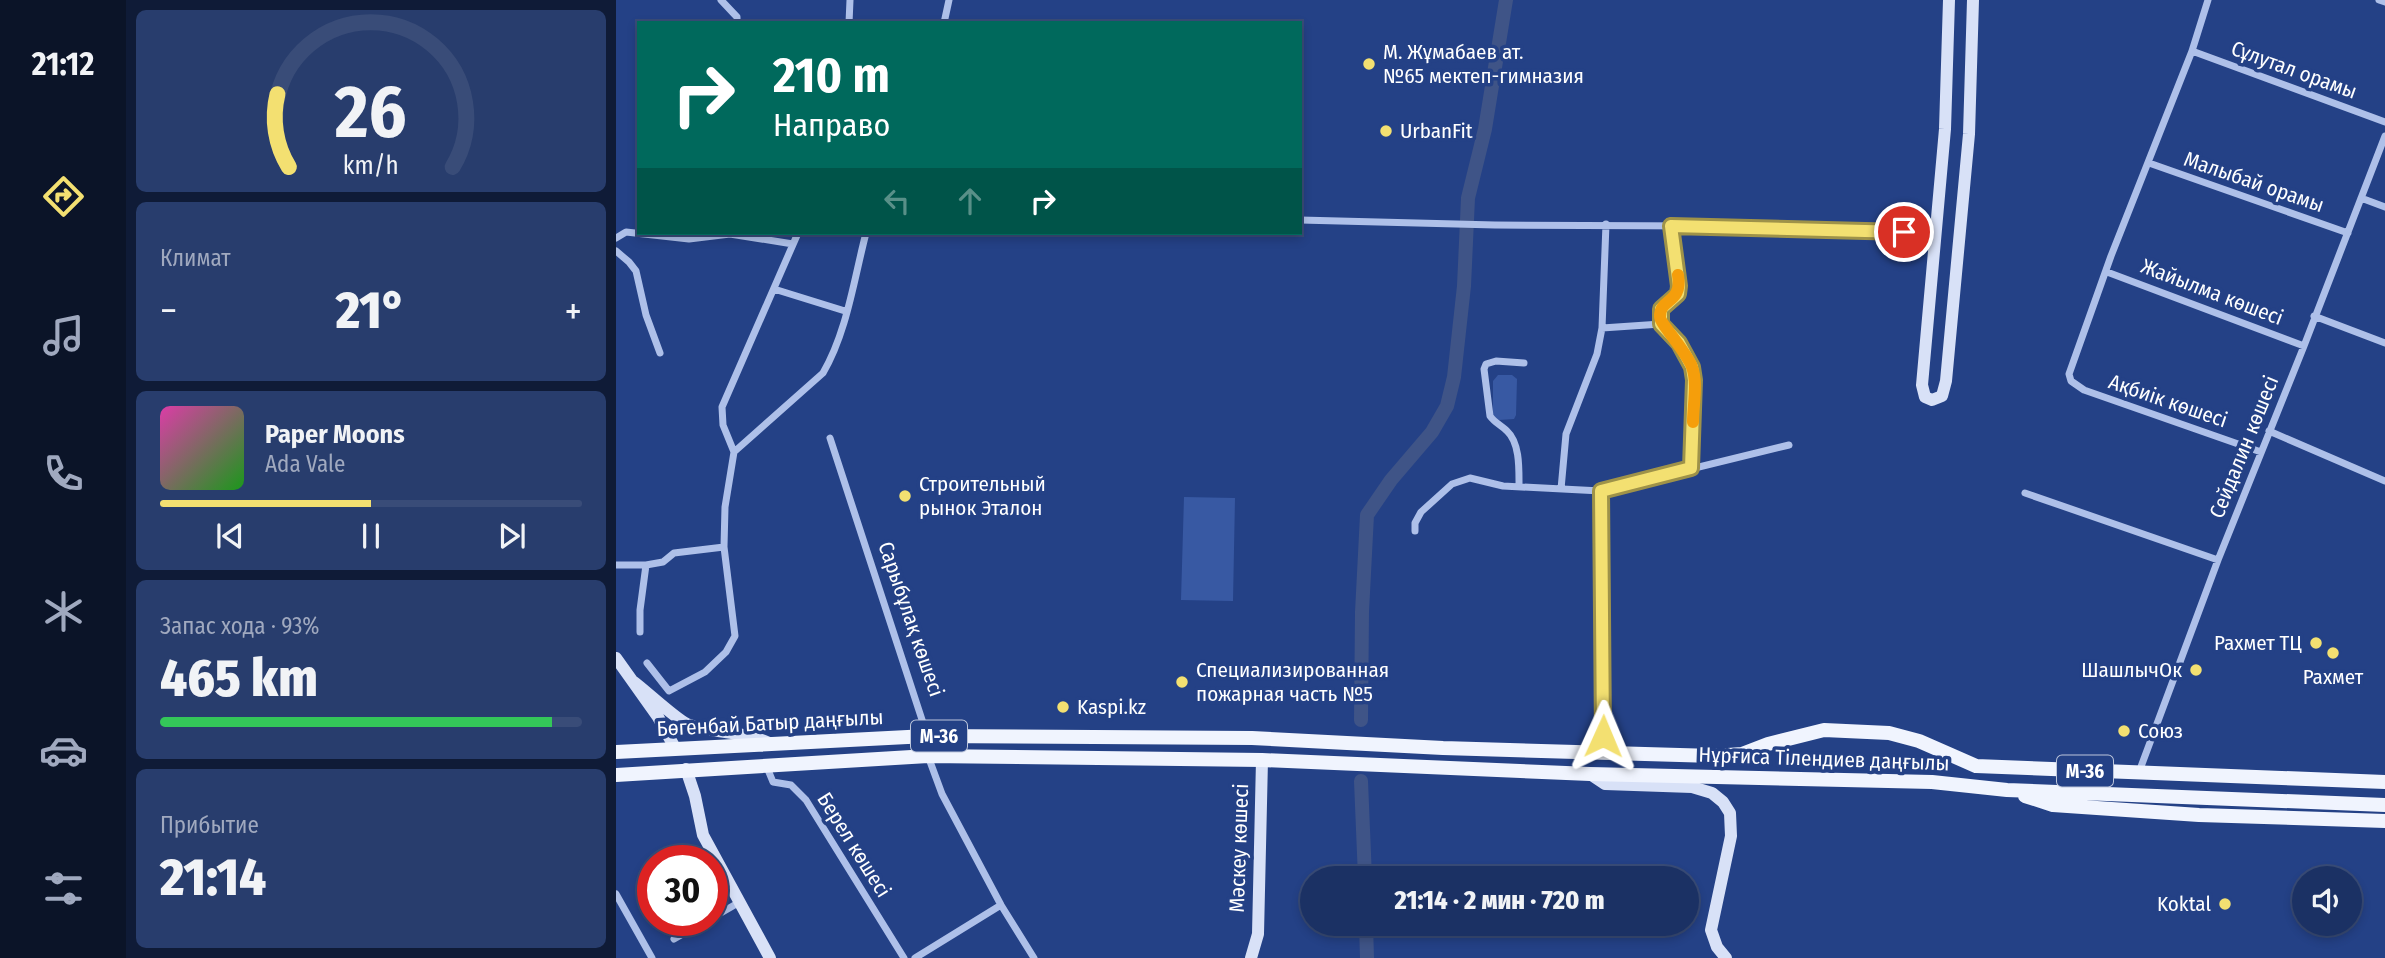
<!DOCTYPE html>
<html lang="ru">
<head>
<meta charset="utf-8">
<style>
  body { margin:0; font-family:"Fira Sans Condensed",sans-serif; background:#283d6d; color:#f1f3f6; height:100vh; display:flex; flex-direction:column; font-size:26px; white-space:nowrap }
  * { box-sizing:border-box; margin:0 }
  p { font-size:23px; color:#a0a9bf }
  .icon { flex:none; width:38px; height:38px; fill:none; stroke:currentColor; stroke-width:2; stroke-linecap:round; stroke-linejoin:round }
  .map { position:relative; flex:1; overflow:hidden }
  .sheet { display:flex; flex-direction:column; gap:10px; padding:10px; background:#0f1b37; width:490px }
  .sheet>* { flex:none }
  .guide { position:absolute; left:21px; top:21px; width:665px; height:214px; border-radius:0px; box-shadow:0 4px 10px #0003,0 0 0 2px #394c78; background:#00695c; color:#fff; overflow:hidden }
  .buttons { position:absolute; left:1676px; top:866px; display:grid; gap:14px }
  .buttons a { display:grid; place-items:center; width:70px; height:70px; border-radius:50%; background:#1b3164; box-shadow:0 4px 10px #0003,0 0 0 2px #394c78; font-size:35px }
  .speed { position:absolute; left:21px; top:845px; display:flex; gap:14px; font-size:35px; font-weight:700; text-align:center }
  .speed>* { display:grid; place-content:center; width:91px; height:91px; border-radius:50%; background:#1b3164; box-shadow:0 4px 10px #0003,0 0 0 2px #394c78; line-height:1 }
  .speed .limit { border:10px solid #d22; background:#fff; color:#111 }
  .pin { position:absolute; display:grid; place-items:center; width:60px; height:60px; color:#fff; margin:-30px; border:4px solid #fff; border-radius:50%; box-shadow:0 2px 7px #0007 }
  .me { position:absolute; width:77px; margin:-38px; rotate:1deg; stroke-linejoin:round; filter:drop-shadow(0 0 5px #0008) }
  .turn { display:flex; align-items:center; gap:24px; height:147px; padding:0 21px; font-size:32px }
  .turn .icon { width:91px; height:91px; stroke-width:2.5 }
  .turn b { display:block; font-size:49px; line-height:60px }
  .lanes { display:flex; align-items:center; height:66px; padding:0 21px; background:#0003; justify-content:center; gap:35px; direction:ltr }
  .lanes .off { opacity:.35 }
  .big { font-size:52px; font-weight:800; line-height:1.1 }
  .sheet .tile { flex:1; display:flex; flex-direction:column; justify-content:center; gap:10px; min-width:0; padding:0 24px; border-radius:10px; background:#283d6d }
  .sheet .dial { align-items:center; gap:0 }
  .dial svg { height:182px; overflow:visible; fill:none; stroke:#394c78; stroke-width:7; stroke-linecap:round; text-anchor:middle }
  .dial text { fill:#f1f3f6; stroke:none }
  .song { display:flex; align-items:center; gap:21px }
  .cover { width:84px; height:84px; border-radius:10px; background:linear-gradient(135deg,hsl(320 70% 55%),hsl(120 70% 35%)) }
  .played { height:7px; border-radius:4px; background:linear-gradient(90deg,#f3e071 50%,#394c78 50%) }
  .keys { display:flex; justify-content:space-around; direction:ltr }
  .heat { display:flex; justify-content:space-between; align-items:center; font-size:38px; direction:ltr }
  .charge { height:10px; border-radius:5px; background:linear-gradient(90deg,#34c759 93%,#394c78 0) }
  .trip { position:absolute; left:684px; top:866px; width:399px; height:70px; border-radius:35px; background:#1b3164; box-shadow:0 4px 10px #0003,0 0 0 2px #394c78; font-weight:800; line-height:70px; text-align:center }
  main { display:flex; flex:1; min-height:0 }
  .dock { display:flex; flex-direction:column; width:126px; justify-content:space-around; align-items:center; background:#0b1428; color:#a0a9bf }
  .dock .icon { width:49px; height:49px }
  .dock .active { color:#f3e071 }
  .dock b { font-size:32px; color:#f1f3f6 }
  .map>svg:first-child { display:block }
  .green { fill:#3859a3 }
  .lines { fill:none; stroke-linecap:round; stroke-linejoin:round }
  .river { stroke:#3f5487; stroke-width:14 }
  .street { stroke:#aec0e9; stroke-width:7 }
  .secondary { stroke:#d8e1f7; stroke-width:12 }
  .primary { stroke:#f0f4fe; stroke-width:14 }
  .route-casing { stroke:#9e9249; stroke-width:18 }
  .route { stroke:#f3e071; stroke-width:12 }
  .slow { stroke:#f59e0b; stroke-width:12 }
  .poi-dot { fill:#f3e071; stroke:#244186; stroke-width:2.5 }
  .labels { text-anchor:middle; stroke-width:7; stroke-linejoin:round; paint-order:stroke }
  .shield { fill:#244186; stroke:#bdc6db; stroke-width:2 }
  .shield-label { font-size:19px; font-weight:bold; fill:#fff }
  .poi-label { font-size:21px; fill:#fff; stroke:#244186; text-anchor:start }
  .street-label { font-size:21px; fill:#fff; stroke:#244186 }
</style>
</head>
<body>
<main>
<nav class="dock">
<b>21:12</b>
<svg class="icon active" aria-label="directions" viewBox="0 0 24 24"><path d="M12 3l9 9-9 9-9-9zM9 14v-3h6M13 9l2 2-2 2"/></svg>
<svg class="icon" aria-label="music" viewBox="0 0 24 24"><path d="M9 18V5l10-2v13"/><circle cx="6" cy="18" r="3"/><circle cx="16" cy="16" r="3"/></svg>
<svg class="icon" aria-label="phone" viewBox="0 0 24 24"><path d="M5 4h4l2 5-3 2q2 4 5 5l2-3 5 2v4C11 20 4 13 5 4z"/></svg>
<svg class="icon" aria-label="climate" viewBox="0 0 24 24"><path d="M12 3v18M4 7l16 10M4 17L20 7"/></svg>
<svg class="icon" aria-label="car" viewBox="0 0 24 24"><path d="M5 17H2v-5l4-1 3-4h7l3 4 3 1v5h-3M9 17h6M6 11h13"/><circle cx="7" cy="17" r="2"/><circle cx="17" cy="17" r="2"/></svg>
<svg class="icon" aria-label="filters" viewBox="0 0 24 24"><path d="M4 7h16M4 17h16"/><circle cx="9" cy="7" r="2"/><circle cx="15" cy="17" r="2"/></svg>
</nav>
<section class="sheet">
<div class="tile dial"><svg viewBox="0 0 100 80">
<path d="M14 69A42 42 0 1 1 86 69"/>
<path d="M14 69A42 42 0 0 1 9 37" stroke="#f3e071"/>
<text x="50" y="56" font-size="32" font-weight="700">26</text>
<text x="50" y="72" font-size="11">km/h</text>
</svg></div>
<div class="tile"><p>Климат</p>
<div class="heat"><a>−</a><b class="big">21°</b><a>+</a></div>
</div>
<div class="tile">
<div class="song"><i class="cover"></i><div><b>Paper Moons</b><p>Ada Vale</p></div></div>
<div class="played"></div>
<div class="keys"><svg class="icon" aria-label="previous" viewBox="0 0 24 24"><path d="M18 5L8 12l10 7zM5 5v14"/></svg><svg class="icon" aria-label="pause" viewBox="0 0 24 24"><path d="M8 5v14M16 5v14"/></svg><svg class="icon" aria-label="next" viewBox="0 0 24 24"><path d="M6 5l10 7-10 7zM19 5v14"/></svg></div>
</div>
<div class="tile"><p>Запас хода · 93%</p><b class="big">465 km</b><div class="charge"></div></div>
<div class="tile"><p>Прибытие</p><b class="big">21:14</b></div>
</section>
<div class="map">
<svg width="1769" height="958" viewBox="0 0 1769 958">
  <rect width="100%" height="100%" fill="#244186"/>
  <path class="green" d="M882 375H896L901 379 900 415 898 419 883 420 877 416V381Z
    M568 497 619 498 617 601 565 600Z"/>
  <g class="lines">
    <path class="river" d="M745 720 746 612 751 515 775 480 816 432 831 406 838 377 848 286 852 198 869 129 890 0
      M745 781 749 878
      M750 924 751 958"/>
    <path class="street" d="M105 0 121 17V23
      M1592 0 1576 51 1495 256 1453 374 1455 381 1468 390 1645 452
      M1763 0 1769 2
      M233 23 234 0
      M328 23 333 0
      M1576 51 1769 122
      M1533 163 1732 233
      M1745 198 1769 207
      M684 220 879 225 1088 226 1320 235
      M0 238 10 232 73 239 114 234 177 244
      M0 251 13 262 20 271 30 315 44 353
      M1491 272 1688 346
      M158 289 229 311
      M1698 316 1769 343
      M1045 324V309L1062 294 1063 286 1056 226
      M986 328 1045 324C1062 338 1075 358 1078 380L1075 468
      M1653 431 1769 481
      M214 438 311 735
      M118 452 207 373C231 332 238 279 250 233
      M903 486C903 469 904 443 891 431 885 425 879 423 874 416L868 369 870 364 880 361 908 363
      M945 489 950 434 981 354 986 328 990 224
      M985 491 988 662 986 752
      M1409 493 1602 560
      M799 531V523L805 512 836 484 854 478 887 486 985 491 1173 445
      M0 565H30
      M24 632V610L30 565 47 562 58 553 108 547
      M31 663 53 691 89 672 110 652 119 636 108 547 109 507 118 452 107 425 106 407 182 233
      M312 756 326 794 385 905 418 958
      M150 765 157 782 175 785 190 800 288 958
      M1523 772 1602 560 1688 346 1769 136
      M0 894 36 958
      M96 918 122 903
      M58 939 91 920
      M299 958 385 905"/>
    <path class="secondary" d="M1333 0 1329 129 1306 385 1309 397 1316 400 1326 396 1330 381 1353 134 1357 0
      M0 658 42 717 59 748
      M18 682C30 691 60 719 71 724 97 734 124 730 153 743
      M70 769 79 796 87 835 154 958
      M974 774 989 784 1076 787 1096 793 1107 802 1114 813 1115 836 1095 930 1101 947 1110 958
      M635 958 642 934 646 760"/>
    <path class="primary" d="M0 752 311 736 636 738 827 748 1098 756 1126 754 1152 744 1208 730 1273 733 1303 741 1360 766 1769 782
      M0 775 312 756 646 760 974 774 1316 782 1391 790 1769 805
      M1409 796 1437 805 1583 815 1769 821"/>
  </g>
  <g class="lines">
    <defs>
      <path id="route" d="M987 736 985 491 1075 468 1078 380 1076 367 1063 343 1045 324V309L1062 294 1063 286 1055 226 1288 232"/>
    </defs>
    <use href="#route" class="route-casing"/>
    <use href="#route" class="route"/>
    <path class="slow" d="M1062 275C1067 304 1043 298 1044 317 1044 323 1072 354 1076 367 1082 383 1077 405 1077 422"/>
  </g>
  <g class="poi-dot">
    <circle cx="753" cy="64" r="7"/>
    <circle cx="770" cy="131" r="7"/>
    <circle cx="289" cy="496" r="7"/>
    <circle cx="1700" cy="643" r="7"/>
    <circle cx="1717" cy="653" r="7"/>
    <circle cx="1580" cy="670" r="7"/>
    <circle cx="566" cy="682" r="7"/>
    <circle cx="447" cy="707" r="7"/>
    <circle cx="1508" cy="731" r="7"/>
    <circle cx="1609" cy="904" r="7"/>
  </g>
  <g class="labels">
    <g class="shield">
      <rect x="295" y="720.5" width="56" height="31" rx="5"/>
      <rect x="1441" y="755.5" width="56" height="31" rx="5"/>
    </g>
    <g class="shield-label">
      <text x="323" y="743">M-36</text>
      <text x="1469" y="778">M-36</text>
    </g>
    <g class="poi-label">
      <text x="767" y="59">М. Жұмабаев ат.<tspan x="767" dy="24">№65 мектеп-гимназия</tspan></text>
      <text x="784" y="138">UrbanFit</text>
      <text x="303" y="491">Строительный<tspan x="303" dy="24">рынок Эталон</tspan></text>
      <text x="1686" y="650" text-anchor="end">Рахмет ТЦ</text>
      <text x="580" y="677">Специализированная<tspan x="580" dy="24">пожарная часть №5</tspan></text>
      <text x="1566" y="677" text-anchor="end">ШашлычОк</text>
      <text x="1717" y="684" text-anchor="middle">Рахмет</text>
      <text x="461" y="714">Kaspi.kz</text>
      <text x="1522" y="738">Союз</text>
      <text x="1595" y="911" text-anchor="end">Koktal</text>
    </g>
    <g class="street-label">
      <text transform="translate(1678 70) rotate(20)" y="7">Сұлутал орамы</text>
      <text transform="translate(1638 182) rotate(19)" y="7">Малыбай орамы</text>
      <text transform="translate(1596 292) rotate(21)" y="7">Жайылма көшесі</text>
      <text transform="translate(1552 401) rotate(19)" y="7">Ақбиік көшесі</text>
      <text transform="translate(1628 447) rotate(-68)" y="7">Сейдалин көшесі</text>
      <text transform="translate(295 619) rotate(71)" y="7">Сарыбұлақ көшесі</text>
      <text transform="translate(154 723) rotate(-3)" y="7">Бөгенбай Батыр даңғылы</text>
      <text transform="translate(1208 759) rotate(2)" y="7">Нұрғиса Тілендиев даңғылы</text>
      <text transform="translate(238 845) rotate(58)" y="7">Берел көшесі</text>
      <text transform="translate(623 848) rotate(-88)" y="7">Мәскеу көшесі</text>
    </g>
  </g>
</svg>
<div class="buttons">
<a><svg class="icon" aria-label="sound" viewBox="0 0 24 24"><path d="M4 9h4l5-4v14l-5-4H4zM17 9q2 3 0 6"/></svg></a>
</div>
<div class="speed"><div class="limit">30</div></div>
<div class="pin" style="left:1288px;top:232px;background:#d93025"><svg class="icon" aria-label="arrive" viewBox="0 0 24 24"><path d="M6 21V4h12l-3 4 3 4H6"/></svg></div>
<svg class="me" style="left:987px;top:736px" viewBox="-20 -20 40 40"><path d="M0-17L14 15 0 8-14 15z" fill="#f3e071" stroke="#fff" stroke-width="4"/></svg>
<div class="trip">21:14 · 2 мин · 720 m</div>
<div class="guide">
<div class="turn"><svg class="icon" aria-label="right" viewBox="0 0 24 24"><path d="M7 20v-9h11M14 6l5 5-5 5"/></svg><div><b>210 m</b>Направо</div></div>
<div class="lanes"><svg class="icon off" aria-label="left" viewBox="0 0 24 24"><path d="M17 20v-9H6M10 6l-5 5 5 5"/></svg><svg class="icon off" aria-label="ahead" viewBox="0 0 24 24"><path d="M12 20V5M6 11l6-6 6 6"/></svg><svg class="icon" aria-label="right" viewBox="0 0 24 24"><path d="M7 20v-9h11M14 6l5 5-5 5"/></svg></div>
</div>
</div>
</main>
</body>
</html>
